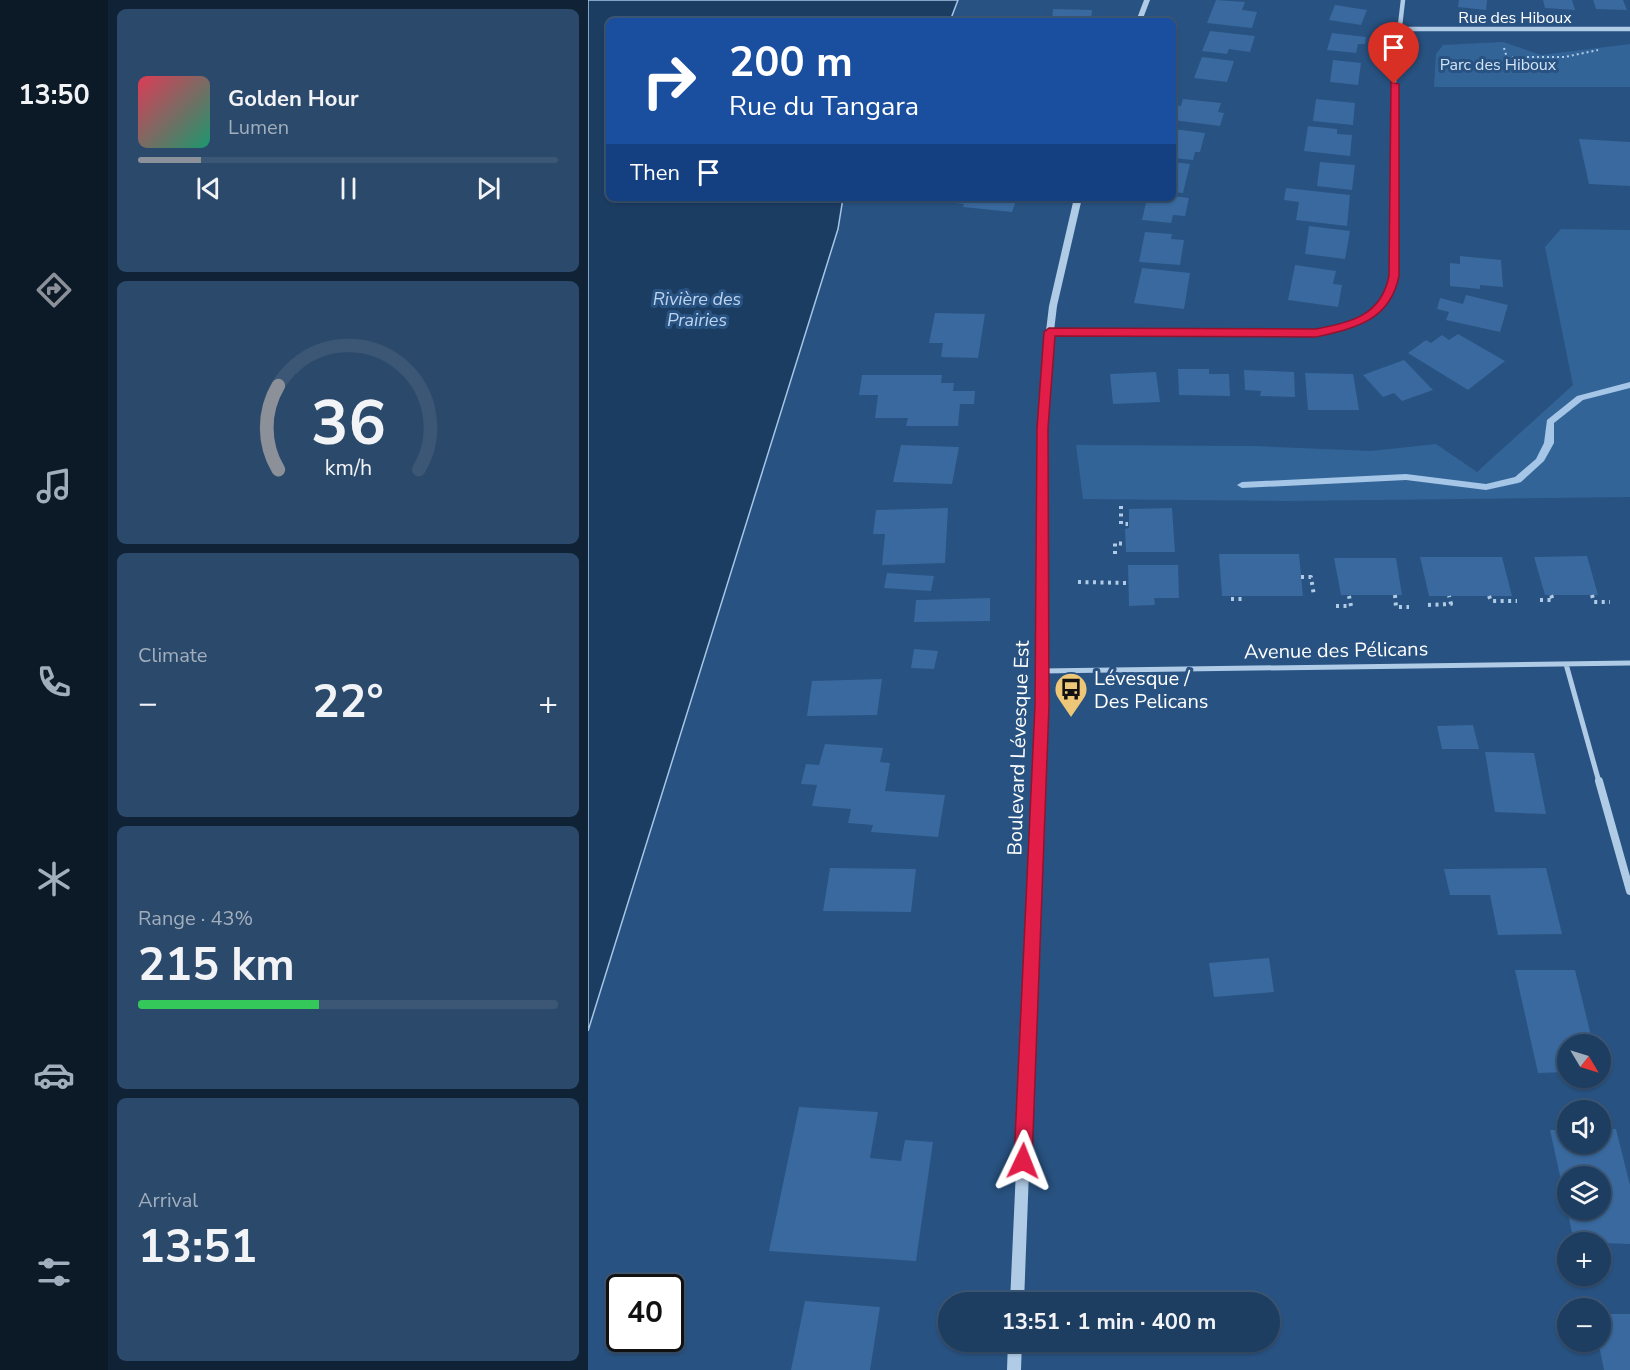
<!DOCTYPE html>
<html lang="en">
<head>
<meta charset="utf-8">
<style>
  body { margin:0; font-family:"Nunito Sans",sans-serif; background:#2b496a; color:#f1f3f6; height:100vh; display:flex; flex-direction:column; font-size:22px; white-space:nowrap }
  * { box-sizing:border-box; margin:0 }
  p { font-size:20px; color:#a1aebd }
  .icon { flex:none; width:33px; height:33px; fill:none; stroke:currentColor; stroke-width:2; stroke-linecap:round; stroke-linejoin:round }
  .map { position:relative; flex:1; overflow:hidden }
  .sheet { display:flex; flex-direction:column; gap:9px; padding:9px; background:#102235; width:480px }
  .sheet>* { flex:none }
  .top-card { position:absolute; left:18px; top:18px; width:570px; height:183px; border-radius:9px; box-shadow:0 2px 4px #0004,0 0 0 2px #3c5776; background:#1a4fa0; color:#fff; overflow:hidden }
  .needle { width:39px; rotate:128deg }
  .fabs { position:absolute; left:969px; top:1034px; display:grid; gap:12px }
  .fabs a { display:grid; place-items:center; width:54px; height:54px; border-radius:50%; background:#1e3e61; box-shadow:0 2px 4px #0004,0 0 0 2px #3c5776; font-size:30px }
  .speed { position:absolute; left:18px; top:1274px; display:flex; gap:12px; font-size:30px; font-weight:700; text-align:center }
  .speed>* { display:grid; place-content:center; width:78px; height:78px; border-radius:50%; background:#1e3e61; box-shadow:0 2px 4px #0004,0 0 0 2px #3c5776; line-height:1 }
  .speed .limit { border:3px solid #111; border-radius:9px; background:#fff; color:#111 }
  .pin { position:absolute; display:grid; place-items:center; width:51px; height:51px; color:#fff; margin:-62px -26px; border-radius:50% 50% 50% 0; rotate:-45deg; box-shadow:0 0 6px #0007 }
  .pin .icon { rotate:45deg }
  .me { position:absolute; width:66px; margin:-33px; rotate:2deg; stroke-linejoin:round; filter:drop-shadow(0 0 4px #0008) }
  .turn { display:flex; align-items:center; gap:21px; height:126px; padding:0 24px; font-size:27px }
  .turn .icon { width:78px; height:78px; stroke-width:2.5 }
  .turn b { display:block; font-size:42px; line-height:51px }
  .then { display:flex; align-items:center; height:57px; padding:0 24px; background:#0003; gap:12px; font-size:22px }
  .big { font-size:45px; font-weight:700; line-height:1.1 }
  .sheet .card { flex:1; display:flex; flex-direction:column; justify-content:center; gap:9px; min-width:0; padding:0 21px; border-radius:9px; background:#2b496a }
  .sheet .dial { align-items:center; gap:0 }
  .dial svg { height:156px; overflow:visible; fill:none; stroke:#3c5776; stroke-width:7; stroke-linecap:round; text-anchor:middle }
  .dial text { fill:#f1f3f6; stroke:none }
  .song { display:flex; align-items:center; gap:18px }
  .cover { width:72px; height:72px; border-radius:9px; background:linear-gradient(135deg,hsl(350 70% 55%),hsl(160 70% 35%)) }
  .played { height:6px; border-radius:3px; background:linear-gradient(90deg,#8c9099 15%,#3c5776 15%) }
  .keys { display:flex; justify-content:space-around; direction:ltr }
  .heat { display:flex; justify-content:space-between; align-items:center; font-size:33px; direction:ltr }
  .charge { height:9px; border-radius:4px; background:linear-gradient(90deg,#34c759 43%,#3c5776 0) }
  .trip { position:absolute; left:350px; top:1292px; width:342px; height:60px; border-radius:30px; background:#1e3e61; box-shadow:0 2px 4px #0004,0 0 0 2px #3c5776; font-weight:700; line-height:60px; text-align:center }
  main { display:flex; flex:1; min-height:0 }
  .menu { display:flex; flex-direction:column; width:108px; justify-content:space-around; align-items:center; background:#0c1927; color:#a1aebd }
  .menu .icon { width:42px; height:42px }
  .menu .active { color:#8c9099 }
  .menu b { font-size:27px; color:#f1f3f6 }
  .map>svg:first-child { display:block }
  .green { fill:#336498 }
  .water { fill:#1c3d62; stroke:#a5c6e6; stroke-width:1.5 }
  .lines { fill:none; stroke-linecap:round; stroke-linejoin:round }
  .stream { fill:#a5c6e6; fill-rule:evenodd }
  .building { fill:#39699e }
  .path-far1 { stroke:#b0cbe6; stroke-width:2; stroke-dasharray:2 3; stroke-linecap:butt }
  .path { stroke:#b0cbe6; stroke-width:4; stroke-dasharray:3 4.5; stroke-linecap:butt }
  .minor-far2 { stroke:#b0cbe6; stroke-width:4.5 }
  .minor-far1 { stroke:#b0cbe6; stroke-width:5 }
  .minor { stroke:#b0cbe6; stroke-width:8 }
  .tertiary { fill:#b0cbe6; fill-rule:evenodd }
  .route { fill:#e11d48; stroke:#92132f; stroke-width:1.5 }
  .labels { text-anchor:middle; stroke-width:6; stroke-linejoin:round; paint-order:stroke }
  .far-street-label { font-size:16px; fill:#fff; stroke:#285281 }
  .far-park-label { font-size:16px; fill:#d3e4f5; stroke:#285281 }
  .far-water-label { font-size:18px; font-style:italic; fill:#bcd4ee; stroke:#285281 }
  .street-label { font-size:20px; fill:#fff; stroke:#285281 }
  .poi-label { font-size:20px; fill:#fff; stroke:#285281; text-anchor:start }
</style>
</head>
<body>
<main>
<nav class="menu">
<b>13:50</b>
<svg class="icon active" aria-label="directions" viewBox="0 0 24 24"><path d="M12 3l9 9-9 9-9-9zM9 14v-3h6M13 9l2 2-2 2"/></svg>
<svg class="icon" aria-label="music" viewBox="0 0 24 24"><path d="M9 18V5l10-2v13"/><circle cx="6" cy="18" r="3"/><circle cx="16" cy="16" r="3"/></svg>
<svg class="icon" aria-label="phone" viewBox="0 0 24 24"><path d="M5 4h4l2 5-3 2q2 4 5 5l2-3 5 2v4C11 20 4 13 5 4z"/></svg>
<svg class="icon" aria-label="climate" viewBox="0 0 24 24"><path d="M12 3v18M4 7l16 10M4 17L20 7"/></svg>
<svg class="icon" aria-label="car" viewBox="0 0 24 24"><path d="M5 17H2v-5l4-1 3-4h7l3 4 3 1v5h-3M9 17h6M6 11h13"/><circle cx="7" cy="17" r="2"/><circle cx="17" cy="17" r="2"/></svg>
<svg class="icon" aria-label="filters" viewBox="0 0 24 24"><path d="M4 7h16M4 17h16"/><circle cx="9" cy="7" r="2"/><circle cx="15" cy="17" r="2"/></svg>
</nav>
<section class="sheet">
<div class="card">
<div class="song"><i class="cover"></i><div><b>Golden Hour</b><p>Lumen</p></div></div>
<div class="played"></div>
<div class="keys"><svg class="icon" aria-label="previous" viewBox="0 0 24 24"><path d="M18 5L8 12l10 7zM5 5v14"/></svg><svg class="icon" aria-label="pause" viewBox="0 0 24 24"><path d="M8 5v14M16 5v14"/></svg><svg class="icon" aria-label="next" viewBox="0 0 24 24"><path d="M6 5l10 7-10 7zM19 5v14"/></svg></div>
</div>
<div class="card dial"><svg viewBox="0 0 100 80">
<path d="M14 69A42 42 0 1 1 86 69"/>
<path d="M14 69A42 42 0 0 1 14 26" stroke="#8c9099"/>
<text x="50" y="56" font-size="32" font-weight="700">36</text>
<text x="50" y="72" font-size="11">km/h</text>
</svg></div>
<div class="card"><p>Climate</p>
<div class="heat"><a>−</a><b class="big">22°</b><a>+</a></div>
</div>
<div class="card"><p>Range · 43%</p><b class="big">215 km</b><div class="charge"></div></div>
<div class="card"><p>Arrival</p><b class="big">13:51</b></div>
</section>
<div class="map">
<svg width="1042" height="1370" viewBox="0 0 1042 1370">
  <rect width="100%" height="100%" fill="#285281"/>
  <path class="green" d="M915 42 953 55 1042 44V87H846L848 54 855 45Z
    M973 229 1042 230V497L699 501 495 499 488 445 667 446 783 451 848 444 889 472 985 385 957 247Z"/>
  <path class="water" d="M0 0H370L362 21H21V198H255L250 229 0 1031Z"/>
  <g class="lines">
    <path class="stream" d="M1042 382V388L995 400 966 423V443L956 461 933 482 930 483 898 490 818 480 654 488 649 485 654 482 818 474 898 484 927 477 948 459 956 443 959 420 989 396Z"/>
  </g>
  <path class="building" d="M628 0 657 2 654 10 669 12 664 28 619 23Z
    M871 0H899L898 10 870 7Z
    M955 0H984L987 10 957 8Z
    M1005 0H1035L1039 10 1008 9Z
    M747 5 779 10 773 25 741 20Z
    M465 9 504 10 503 21H464Z
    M622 31 667 36 662 52 641 49 639 54 614 51Z
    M744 33 778 37 777 44H770L768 53 739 50Z
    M614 57 646 61 639 82 606 78Z
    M745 60 773 63 770 85 742 82Z
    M595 99 633 103 630 112 636 113 632 126 585 120V105L593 106Z
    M728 99 767 103 765 125 725 121Z
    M720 126 749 129V134L764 135 762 156 716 151Z
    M585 129 617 133 612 152H607L605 160 585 158Z
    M991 139 1042 142V186L1001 184Z
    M585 162 602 164 595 193 585 192Z
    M732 162 767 165 764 190 729 186Z
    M698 188 762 195 759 226 708 220 711 202 696 200Z
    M585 196 601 198 597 216 585 215 583 223 554 220 559 198Z
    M359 198H429L424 212 375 207 376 204 357 202Z
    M721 226 762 231 757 259 717 254Z
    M557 232 584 234 583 239 596 240 592 265 551 262Z
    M872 256 913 260 915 287 892 285V289L862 286V263L872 264Z
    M707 265 748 271 745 284 754 285 750 307 700 300Z
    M554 268 602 273 596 309 546 303Z
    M878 295 920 305 912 332 858 320 861 312 849 309 852 298 875 304Z
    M347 313 397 314 390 358 353 357 355 343H341Z
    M870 334 917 361 880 390 820 353 838 340 843 343 854 335 861 340Z
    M816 360 845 390 814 401 806 393 795 397 775 375Z
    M590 369H621V374H641L642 396 591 395Z
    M656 370 706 372 707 397 672 396 673 391 657 390Z
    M568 372 572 402 525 404 522 374Z
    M717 373 765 374 771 410H720Z
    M274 375H354L353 383H366L365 391H387L386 404H372L370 426H318L320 418H287L290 395H271Z
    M313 445 371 447 364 484 305 482Z
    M360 508 357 563 294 565 297 534H285L288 510Z
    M584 508 587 552H538L537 529 541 528V509Z
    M631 554H711L715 596H634Z
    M999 556 1010 595H957L946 557Z
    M832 557H914L924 596H841Z
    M746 558H808L814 595H753Z
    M540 565H590L591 598H566L567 605 541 606Z
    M299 573 346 576 343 591 296 588Z
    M402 598V621L326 622 328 600Z
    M326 649 350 651 346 669 323 668Z
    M294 679 289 715 219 716 224 681Z
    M885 725 891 749H854L849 726Z
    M237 744 295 748 292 762 302 763 297 791 357 795 350 837 283 832 285 825 260 823 263 809 224 806 229 785 213 784 218 764 231 765Z
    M897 752 946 753 958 814 907 812Z
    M242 868 328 869 323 912 235 911Z
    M958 868 974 934 910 935 902 895H862L856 869Z
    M681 958 686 992 626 997 621 963Z
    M927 970H987L1005 1044H980V1072L950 1073Z
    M211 1107 290 1112 282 1158 313 1161 317 1140 345 1142 328 1261 181 1251Z
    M1012 1129H1028L1042 1185V1244L986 1242 979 1209H1012V1176H980L979 1208 962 1130H980V1143H1012Z
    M217 1301 292 1307 282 1370H203Z
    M1012 1314H1042V1370H1016L1010 1341H1012Z"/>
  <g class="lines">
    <path class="path-far1" d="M916 48 920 61H917
      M919 57H977L1010 50"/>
    <path class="path" d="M533 506V524H540
      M527 554V543L538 544
      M713 577H723L726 596
      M490 582 540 583
      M807 595 808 607H821
      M1004 595 1006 602H1022
      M901 596 903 601H929
      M643 599H655V596
      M952 600H965L963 595
      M840 605 863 604 861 596
      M748 606H763L761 596"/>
    <path class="minor-far2" d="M813 29H1042
      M461 332 727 333C765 327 797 318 806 276V77L815 0"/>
    <path class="minor-far1" d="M978 664 1011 782
      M454 671 1042 663"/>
    <path class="minor" d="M1011 781 1042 891"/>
    <path class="tertiary" d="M556 0H562L554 21H548Z
      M486 198H494L469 306 462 364 458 428 459 705 436 1302H422L449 705 450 428 454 364 461 306Z
      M420 1341H434L433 1370H419Z"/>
  </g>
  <path class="route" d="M803 82 811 84V276C802 321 767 328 728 337L467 336 460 428 461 705 444 1161 441 1167 435 1170 429 1167 426 1161 447 705 449 428 456 332 461 328 728 329C763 322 793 316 801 276Z"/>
  <defs>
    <symbol id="bus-pin" viewBox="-11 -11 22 30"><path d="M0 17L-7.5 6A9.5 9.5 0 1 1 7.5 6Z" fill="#edc777" stroke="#285281"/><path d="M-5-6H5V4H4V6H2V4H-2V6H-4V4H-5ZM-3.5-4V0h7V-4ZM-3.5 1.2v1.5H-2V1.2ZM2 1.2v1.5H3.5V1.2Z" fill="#111"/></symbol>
  </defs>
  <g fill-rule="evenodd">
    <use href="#bus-pin" x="464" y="670" width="38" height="52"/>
  </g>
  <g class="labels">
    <g class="far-street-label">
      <text x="927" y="23">Rue des Hiboux</text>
    </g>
    <g class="far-park-label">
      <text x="910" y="70">Parc des Hiboux</text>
    </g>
    <g class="far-water-label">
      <text x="109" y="305">Rivière des<tspan x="109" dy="21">Prairies</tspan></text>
    </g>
    <g class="street-label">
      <text transform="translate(748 650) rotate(-1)" y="7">Avenue des Pélicans</text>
      <text transform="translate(430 748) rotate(-88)" y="7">Boulevard Lévesque Est</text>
    </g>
    <g class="poi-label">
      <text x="506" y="685">Lévesque /<tspan x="506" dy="23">Des Pelicans</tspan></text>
    </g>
  </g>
</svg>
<div class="fabs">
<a><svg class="needle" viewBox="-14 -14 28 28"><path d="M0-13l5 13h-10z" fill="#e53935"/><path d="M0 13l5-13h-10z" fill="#a1aebd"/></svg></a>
<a><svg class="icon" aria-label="sound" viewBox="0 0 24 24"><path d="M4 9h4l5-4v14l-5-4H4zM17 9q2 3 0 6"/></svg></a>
<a><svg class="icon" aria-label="layers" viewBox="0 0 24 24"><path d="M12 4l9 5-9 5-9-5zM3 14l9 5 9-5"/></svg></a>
<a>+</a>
<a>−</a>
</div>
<div class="speed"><div class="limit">40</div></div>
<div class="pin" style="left:806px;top:84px;background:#d93025"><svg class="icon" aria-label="arrive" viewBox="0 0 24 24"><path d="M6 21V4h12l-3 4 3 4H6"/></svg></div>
<svg class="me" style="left:435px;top:1161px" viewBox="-20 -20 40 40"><path d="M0-17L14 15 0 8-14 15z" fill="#e11d48" stroke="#fff" stroke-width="4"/></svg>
<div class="trip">13:51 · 1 min · 400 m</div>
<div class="top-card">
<div class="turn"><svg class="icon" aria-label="right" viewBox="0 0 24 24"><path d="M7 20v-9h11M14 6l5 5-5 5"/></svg><div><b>200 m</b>Rue du Tangara</div></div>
<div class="then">Then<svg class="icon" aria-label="arrive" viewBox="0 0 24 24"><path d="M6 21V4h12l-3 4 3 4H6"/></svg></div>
</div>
</div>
</main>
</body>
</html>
